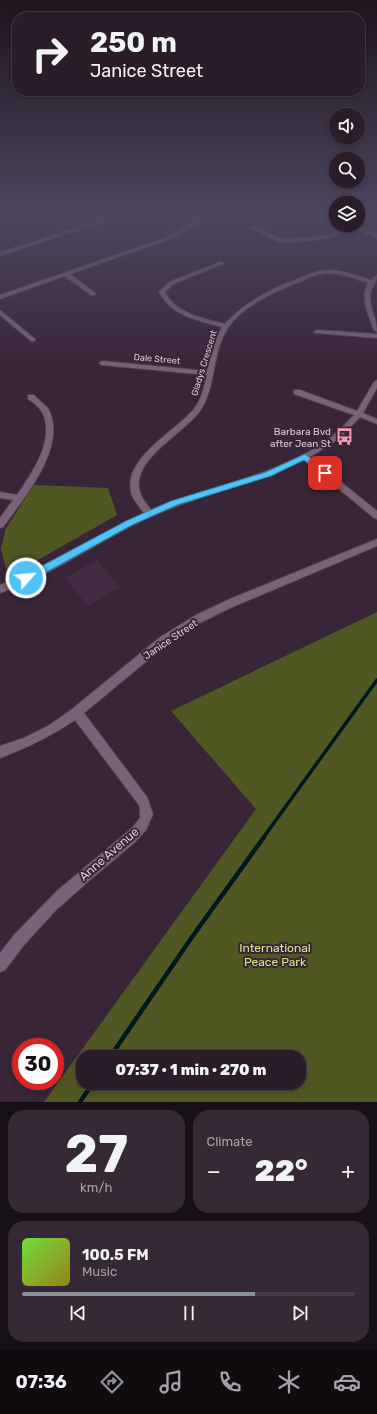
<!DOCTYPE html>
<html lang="en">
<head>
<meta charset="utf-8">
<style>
  body { margin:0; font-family:Rubik,sans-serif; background:#362935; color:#f1f3f6; height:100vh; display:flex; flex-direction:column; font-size:15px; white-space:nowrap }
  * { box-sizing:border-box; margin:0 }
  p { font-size:13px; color:#a5a1a8 }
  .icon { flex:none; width:22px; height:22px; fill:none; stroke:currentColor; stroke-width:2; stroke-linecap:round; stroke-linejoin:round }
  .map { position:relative; height:1102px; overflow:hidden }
  .sheet { display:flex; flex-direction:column; gap:8px; padding:8px; background:#170f17; flex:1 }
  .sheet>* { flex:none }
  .banner { position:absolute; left:12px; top:12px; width:353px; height:84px; border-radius:16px; box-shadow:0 2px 6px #0003,0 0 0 1px #463a46; background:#2a1c29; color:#f1f3f6; overflow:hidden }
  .fabs { position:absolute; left:329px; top:108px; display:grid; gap:8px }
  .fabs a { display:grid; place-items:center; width:36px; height:36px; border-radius:50%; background:#2a1c29; box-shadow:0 2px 6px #0003,0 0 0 1px #463a46; font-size:20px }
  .speed { position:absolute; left:12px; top:1038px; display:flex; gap:8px; font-size:20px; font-weight:700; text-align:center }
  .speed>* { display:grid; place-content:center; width:52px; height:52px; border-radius:50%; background:#2a1c29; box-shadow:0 2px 6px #0003,0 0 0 1px #463a46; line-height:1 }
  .speed .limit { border:6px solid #d22; background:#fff; color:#111 }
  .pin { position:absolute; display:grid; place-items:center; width:34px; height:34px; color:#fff; margin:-17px; border-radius:8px; box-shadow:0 2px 6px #0006 }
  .me { position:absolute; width:44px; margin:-22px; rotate:63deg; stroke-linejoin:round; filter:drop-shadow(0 0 3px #0008) }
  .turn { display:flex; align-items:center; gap:14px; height:84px; padding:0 12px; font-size:18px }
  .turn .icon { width:52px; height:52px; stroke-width:2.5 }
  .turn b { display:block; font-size:28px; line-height:34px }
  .big { font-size:30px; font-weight:800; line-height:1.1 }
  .sheet .tile { flex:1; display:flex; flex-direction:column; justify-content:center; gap:6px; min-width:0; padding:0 14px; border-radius:16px; background:#362935 }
  .sheet .dial { align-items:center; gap:0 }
  .dial b { font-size:52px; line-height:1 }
  .song { display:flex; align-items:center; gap:12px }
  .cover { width:48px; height:48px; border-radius:6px; background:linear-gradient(135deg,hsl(100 70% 55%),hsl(50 70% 35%)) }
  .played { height:4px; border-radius:2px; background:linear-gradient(90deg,#8c9099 70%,#463a46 70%) }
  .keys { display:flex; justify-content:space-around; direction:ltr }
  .heat { display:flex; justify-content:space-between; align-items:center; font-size:22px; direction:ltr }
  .sheet .tiles { flex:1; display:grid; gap:8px; grid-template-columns:1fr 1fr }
  .tile:last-child { grid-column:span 2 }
  .trip { position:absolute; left:76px; top:1050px; width:230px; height:40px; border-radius:16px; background:#2a1c29; box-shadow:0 2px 6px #0003,0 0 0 1px #463a46; font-weight:800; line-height:40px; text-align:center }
  .dock { display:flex; height:64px; justify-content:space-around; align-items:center; background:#110b10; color:#a5a1a8 }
  .dock .icon { width:28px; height:28px }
  .dock .selected { color:#8c9099 }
  .dock b { font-size:18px; color:#f1f3f6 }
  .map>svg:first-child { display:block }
  .built { fill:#432b42 }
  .green { fill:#515723; fill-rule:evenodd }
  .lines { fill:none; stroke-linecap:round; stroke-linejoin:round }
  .stream-far1 { stroke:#00181f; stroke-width:3.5 }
  .stream { stroke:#00181f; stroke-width:4.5 }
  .minor-casing { stroke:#50404f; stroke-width:2 }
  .minor { fill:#786277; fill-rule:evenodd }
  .route { fill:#4fc3f7; stroke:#337fa1 }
  .labels { text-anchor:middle; stroke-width:4; stroke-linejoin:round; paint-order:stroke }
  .far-street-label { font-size:9px; fill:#dacdd9; stroke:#382537 }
  .poi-label { font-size:10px; fill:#dacdd9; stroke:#382537; text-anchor:end }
  .street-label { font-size:10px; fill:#dacdd9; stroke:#382537 }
  .near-street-label { font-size:12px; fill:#dacdd9; stroke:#382537 }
  .near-park-label { font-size:12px; fill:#d8e68b; stroke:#382537 }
</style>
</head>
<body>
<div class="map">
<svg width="377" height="1102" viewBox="0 0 377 1102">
  <rect width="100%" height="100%" fill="#382537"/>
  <path class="built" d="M97 560 120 587 88 606 65 578Z"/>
  <path class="green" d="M34 485 108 488 117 515 8 577 1 549 6 528Z
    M377 612V1102H44L256 809 171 711ZM83 1057H299V1083H83Z"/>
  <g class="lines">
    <path class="stream-far1" d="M263 838 377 680"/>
    <path class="stream" d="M110 1057 192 937 264 837
      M80 1102 93 1083"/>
    <defs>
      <path id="minor" d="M110 217H117L0 256V252Z
        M189 217H194L197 219V224L171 239 70 274 95 293V295H91L65 276 0 299V295L167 237 192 222Z
        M333 217H336V219L333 218Z
        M371 217H377V218L359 226 377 234V238L355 228 326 239 285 243 277 241 250 228 255 227 285 239 325 236 350 225H358V222Z
        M220 262 225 263 173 284 165 292C175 313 204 319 225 324 245 302 272 288 300 278 309 274 319 270 329 270 343 270 357 276 371 280L377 275C377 283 370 288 370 296 370 309 377 318 377 332L374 330C368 314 360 299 368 283 355 279 341 273 327 273 319 273 311 277 304 280 278 290 238 307 225 333 212 357 216 384 202 408 187 433 130 458 140 492 142 499 147 504 151 510 207 487 289 473 335 434 342 428 348 421 354 415L294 394V390H300L357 411 374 382 377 380V388L363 413 377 419V424L360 417 340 438 310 457 377 511V519L374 518 304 460C255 483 202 494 152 516 100 539 54 575 0 593V585L35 570 144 513C139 506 133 500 131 492 123 458 176 431 194 409 202 399 204 387 207 375L102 365 99 363 102 361 207 371 215 341 222 327C199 321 170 315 159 292L169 282Z
        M0 310 35 339V341H31L0 315Z
        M317 330 377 334V338L315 333 314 332Z
        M28 395H34C38 400 46 405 49 410 67 448 24 498 3 527L0 528V518L13 500 0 498V492L17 495C32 473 56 439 42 412 39 407 33 402 28 399Z
        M377 539V546L230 608 196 625 166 645 84 713 147 797 153 814 146 830 134 843 91 879 56 910 24 945 5 970 0 972V953L14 935 58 890 132 828 140 818V811L139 805 75 720C50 737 29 747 0 758V746L24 738 48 726 71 710 159 638 196 615 230 599Z"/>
    </defs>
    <use href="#minor" class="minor-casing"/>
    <use href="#minor" class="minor"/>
  </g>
  <linearGradient id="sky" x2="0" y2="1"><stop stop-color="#1f141e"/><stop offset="0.58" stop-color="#4d465e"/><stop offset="1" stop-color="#4d465e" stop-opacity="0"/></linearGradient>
  <rect width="377" height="371" fill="url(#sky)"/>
  <path class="route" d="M305 454 328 471V475H322L304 460 271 476 177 505 132 525 30 581H23L22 578 23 576 126 521 171 501 266 472Z"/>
  <defs>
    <symbol id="bus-bare" viewBox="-9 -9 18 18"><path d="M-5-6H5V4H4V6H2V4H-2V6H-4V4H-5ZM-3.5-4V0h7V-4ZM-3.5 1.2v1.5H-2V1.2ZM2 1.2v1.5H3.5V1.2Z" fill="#f09ab5" stroke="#382537" stroke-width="2.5" paint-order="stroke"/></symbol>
  </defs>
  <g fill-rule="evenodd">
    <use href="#bus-bare" x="332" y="424" width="25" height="25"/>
  </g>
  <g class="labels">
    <g class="far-street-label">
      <text transform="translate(157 359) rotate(5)" y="3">Dale Street</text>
      <text transform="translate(204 363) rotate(-73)" y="3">Gladys Crescent</text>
    </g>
    <g class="poi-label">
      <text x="331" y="435">Barbara Bvd<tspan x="331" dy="12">after Jean St</tspan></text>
    </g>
    <g class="street-label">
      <text transform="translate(170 639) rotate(-34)" y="4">Janice Street</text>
    </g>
    <g class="near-street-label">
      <text transform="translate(109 854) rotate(-41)" y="4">Anne Avenue</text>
    </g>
    <g class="near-park-label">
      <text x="275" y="952">International<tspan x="275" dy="14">Peace Park</tspan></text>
    </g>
  </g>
</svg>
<div class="fabs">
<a><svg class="icon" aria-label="sound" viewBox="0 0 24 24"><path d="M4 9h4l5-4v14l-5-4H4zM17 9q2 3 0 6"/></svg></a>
<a><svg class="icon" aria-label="search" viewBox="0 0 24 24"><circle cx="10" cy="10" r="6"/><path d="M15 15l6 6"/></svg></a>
<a><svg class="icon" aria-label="layers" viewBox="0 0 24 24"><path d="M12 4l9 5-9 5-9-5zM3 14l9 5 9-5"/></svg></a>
</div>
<div class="speed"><div class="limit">30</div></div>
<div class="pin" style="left:325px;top:473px;background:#d93025"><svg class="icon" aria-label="arrive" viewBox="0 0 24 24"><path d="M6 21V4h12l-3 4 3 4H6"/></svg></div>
<svg class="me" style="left:26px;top:578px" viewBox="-20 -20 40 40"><circle r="17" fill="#4fc3f7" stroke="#fff" stroke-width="3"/><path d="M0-11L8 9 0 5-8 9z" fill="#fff"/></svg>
<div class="trip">07:37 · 1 min · 270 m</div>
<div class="banner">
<div class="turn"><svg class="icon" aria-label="right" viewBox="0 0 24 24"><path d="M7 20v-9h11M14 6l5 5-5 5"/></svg><div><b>250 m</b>Janice Street</div></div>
</div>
</div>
<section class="sheet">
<div class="tiles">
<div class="tile dial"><b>27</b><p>km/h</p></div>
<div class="tile"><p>Climate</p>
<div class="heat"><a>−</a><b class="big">22°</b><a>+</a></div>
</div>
<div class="tile">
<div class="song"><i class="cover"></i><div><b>100.5 FM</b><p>Music</p></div></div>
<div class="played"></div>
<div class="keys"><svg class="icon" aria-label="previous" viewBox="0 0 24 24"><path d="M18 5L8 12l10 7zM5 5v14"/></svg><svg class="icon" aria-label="pause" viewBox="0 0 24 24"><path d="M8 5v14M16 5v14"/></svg><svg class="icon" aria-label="next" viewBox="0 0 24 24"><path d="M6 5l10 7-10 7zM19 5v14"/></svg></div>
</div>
</div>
</section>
<nav class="dock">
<b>07:36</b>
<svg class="icon selected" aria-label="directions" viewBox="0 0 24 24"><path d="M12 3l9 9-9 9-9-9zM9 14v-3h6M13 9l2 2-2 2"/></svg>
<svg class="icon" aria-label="music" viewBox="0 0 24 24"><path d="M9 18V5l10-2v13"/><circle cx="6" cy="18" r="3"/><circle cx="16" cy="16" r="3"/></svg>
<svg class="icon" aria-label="phone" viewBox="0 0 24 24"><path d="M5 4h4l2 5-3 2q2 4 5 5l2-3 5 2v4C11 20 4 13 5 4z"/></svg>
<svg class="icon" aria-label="climate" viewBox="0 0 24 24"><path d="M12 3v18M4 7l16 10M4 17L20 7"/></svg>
<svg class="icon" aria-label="car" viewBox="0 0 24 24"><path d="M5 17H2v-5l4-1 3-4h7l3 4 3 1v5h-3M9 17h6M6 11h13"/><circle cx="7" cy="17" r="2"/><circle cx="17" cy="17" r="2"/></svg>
</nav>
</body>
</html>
